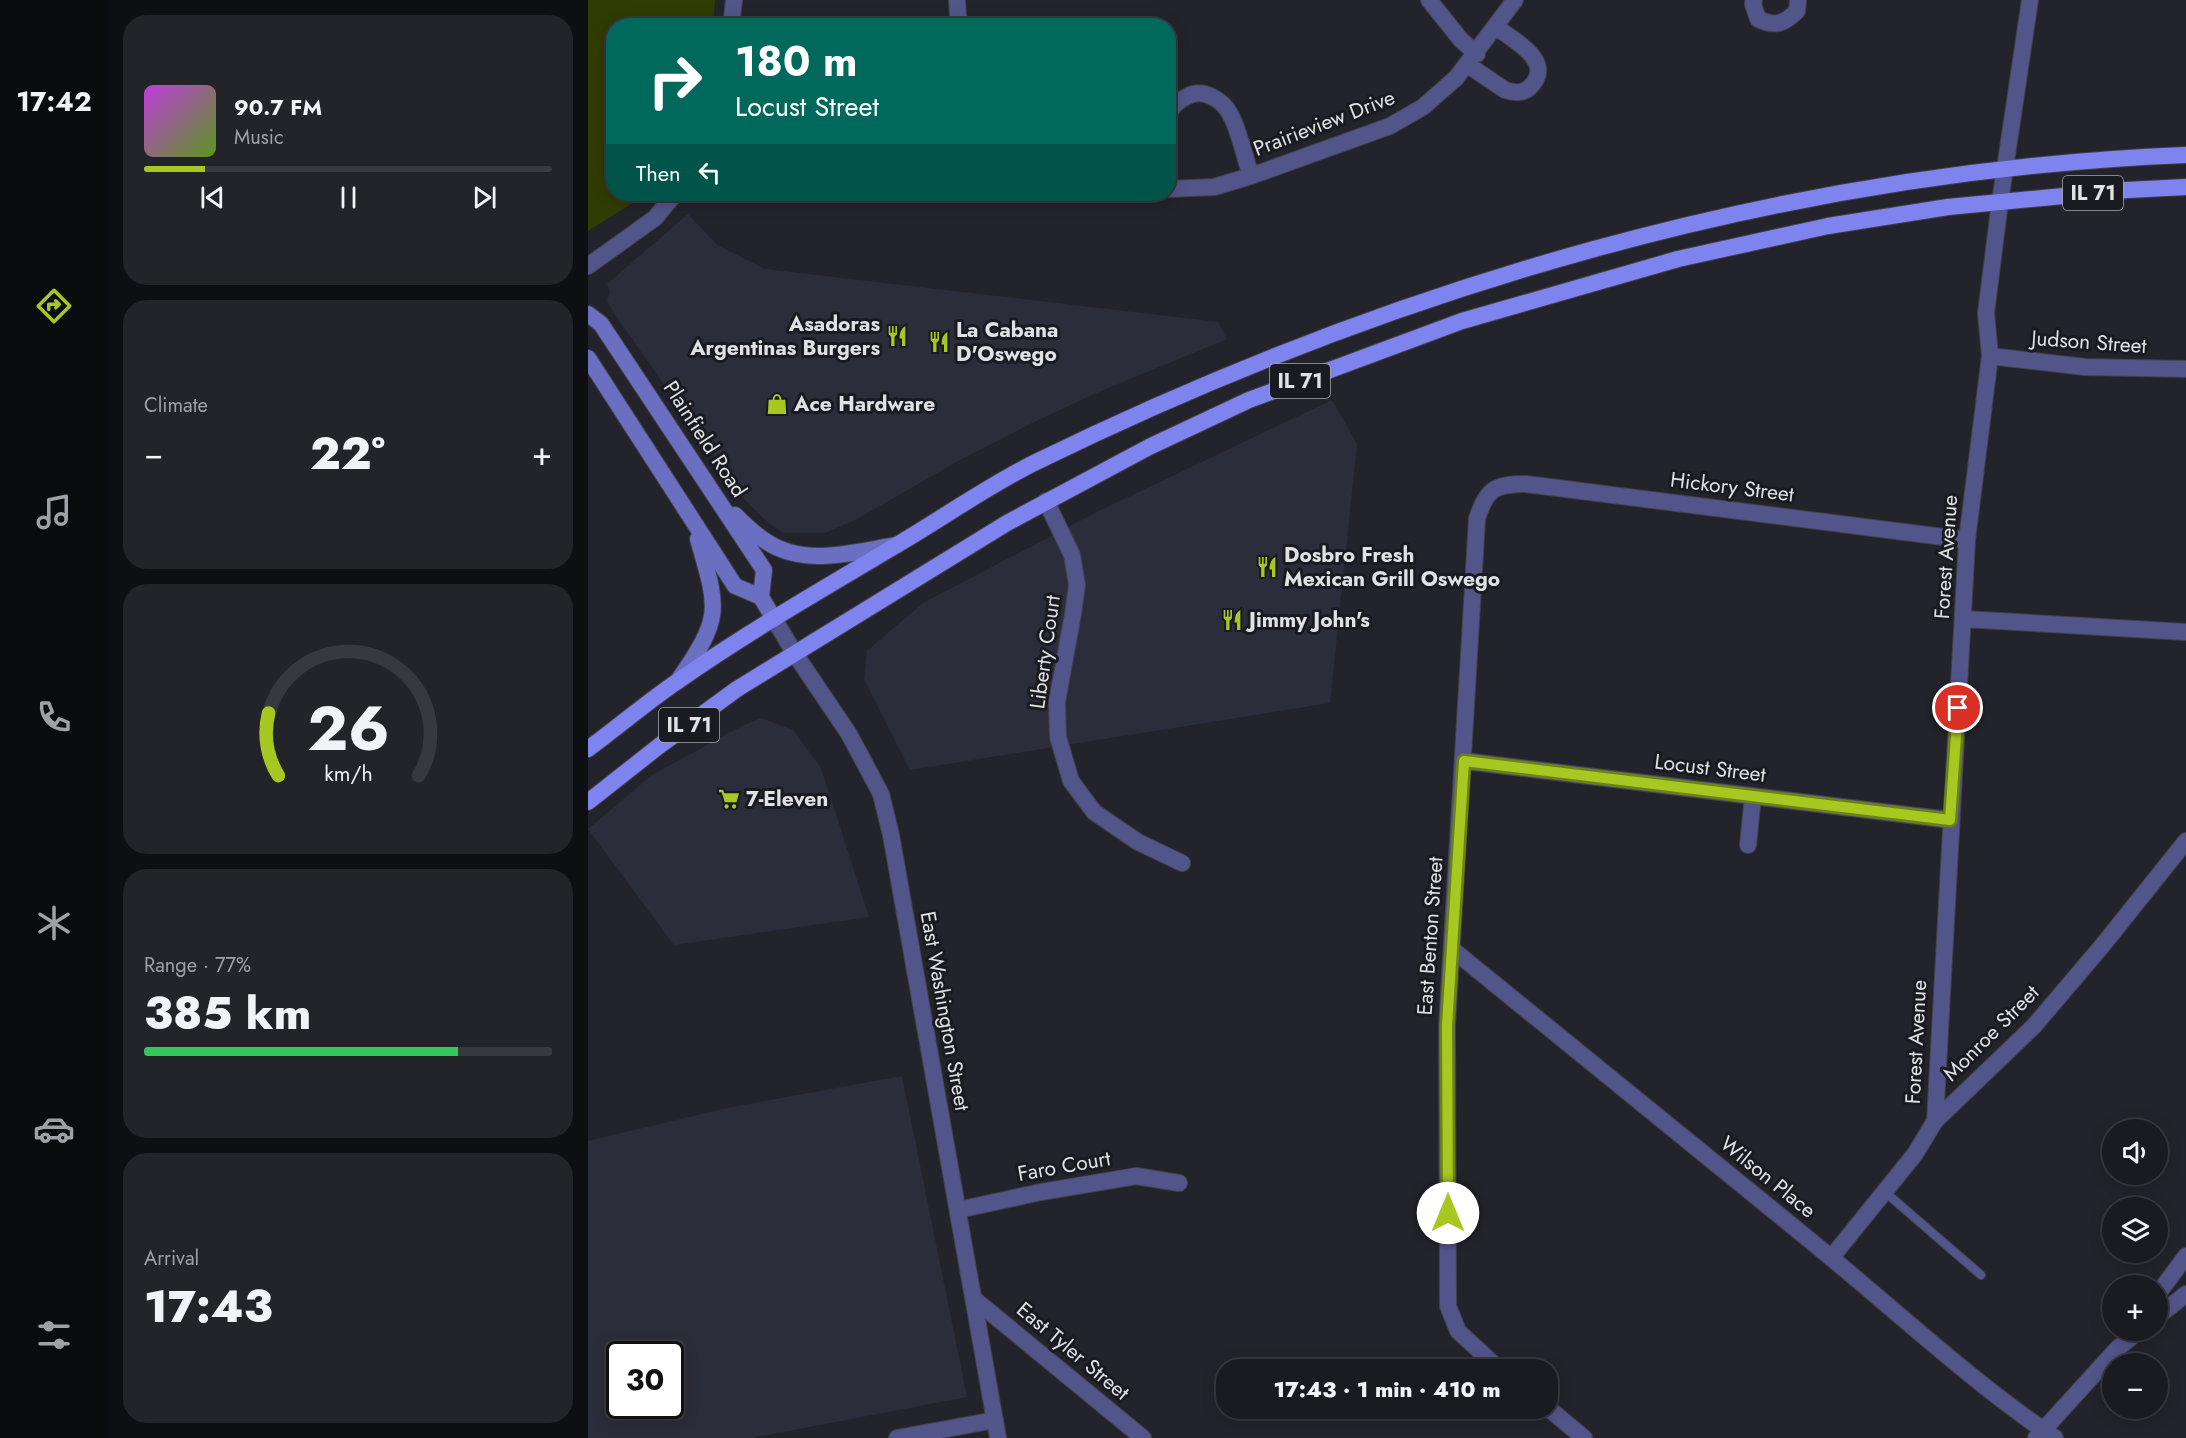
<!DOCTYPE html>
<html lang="en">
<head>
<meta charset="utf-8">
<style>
  body { margin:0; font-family:Jost,sans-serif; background:#232429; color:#f1f3f6; height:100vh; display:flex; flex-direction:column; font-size:22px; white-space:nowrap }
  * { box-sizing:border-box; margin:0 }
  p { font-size:20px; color:#9fa1a5 }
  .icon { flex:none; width:33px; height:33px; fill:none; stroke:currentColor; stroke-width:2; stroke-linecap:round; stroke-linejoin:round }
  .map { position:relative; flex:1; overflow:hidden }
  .side { display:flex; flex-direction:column; gap:15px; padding:15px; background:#0e0f12; width:480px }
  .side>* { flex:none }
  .banner { position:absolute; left:18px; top:18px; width:570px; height:183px; border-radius:24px; box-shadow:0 3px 15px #0003,0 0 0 2px #38393e; background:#00695c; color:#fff; overflow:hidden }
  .tools { position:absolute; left:1514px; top:1119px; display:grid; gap:12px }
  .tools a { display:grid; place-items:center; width:66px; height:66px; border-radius:50%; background:#1a1b20; box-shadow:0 3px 15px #0003,0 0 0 2px #38393e; font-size:30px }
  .speed { position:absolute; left:18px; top:1341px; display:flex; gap:12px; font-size:30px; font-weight:700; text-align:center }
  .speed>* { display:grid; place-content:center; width:78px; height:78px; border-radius:50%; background:#1a1b20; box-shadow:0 3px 15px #0003,0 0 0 2px #38393e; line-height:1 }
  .speed .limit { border:3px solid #111; border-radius:9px; background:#fff; color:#111 }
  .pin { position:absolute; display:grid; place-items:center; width:51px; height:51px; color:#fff; margin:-26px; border:3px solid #fff; border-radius:50%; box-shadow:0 2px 6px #0007 }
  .me { position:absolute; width:66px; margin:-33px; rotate:0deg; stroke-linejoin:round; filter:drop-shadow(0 0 4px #0008) }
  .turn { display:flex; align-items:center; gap:21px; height:126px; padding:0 30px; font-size:27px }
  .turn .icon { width:78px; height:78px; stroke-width:2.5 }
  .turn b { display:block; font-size:42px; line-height:51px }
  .then { display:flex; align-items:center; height:57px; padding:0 30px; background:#0003; gap:12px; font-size:22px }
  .big { font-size:45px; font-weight:800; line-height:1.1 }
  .side .tile { flex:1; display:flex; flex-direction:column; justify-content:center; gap:9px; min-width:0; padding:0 21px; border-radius:24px; background:#232429 }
  .side .dial { align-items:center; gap:0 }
  .dial svg { height:156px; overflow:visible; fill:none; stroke:#38393e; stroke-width:7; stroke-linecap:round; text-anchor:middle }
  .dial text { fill:#f1f3f6; stroke:none }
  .song { display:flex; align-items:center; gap:18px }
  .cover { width:72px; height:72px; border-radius:9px; background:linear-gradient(135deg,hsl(290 70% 55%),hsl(90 70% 35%)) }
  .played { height:6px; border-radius:3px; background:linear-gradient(90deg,#a6c821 15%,#38393e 15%) }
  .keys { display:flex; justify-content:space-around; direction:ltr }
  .heat { display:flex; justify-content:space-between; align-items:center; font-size:33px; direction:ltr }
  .charge { height:9px; border-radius:4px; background:linear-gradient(90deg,#34c759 77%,#38393e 0) }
  .trip { position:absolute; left:628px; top:1359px; width:342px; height:60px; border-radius:24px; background:#1a1b20; box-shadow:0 3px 15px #0003,0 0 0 2px #38393e; font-weight:800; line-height:60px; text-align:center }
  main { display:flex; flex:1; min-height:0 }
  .dock { display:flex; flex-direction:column; width:108px; justify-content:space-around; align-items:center; background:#0a0b0d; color:#9fa1a5 }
  .dock .icon { width:42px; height:42px }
  .dock .active { color:#a6c821 }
  .dock b { font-size:27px; color:#f1f3f6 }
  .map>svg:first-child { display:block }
  .built { fill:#2c2d3a; fill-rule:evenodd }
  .green { fill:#303c01 }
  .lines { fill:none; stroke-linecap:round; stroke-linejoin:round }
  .service-casing { stroke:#414249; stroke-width:10 }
  .minor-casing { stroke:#414249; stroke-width:18 }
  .tertiary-casing { stroke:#414249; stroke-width:18 }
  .secondary-casing { stroke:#414249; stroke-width:18 }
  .primary-casing { stroke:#414249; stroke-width:18 }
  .service { stroke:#525589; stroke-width:8 }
  .minor { stroke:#525589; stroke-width:16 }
  .tertiary { stroke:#525589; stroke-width:16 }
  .secondary { stroke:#6b6fc2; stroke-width:16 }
  .primary { stroke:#7f83ee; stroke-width:16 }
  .route-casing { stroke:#6c8215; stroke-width:15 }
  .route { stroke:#a6c821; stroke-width:10 }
  .labels { text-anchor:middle; stroke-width:6; stroke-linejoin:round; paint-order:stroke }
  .shield { fill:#1a1b21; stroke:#a5a5aa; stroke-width:1.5 }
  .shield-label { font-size:20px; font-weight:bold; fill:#e0e0e5 }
  .street-label { font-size:21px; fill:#e0e0e5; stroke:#1a1b21 }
  .poi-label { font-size:21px; font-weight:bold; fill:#e0e0e5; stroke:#1a1b21; text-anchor:start }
</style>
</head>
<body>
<main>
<nav class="dock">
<b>17:42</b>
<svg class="icon active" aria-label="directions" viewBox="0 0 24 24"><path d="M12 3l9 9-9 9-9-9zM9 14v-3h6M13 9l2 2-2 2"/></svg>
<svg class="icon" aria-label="music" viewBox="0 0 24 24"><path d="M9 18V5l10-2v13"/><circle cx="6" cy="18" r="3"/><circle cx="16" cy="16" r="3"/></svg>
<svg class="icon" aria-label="phone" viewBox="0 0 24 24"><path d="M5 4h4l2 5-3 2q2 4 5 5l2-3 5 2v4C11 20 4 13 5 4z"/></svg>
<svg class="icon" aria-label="climate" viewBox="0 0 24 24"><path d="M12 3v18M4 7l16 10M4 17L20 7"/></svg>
<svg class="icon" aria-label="car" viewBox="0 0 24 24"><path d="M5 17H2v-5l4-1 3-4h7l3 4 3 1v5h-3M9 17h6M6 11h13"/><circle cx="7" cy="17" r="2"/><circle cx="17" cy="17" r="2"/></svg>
<svg class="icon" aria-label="filters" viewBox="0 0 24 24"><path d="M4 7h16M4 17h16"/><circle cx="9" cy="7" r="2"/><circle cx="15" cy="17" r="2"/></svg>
</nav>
<section class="side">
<div class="tile">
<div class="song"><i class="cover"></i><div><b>90.7 FM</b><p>Music</p></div></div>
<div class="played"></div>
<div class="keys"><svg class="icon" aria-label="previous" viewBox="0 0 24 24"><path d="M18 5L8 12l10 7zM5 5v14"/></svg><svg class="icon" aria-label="pause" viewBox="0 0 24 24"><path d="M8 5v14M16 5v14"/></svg><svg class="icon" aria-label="next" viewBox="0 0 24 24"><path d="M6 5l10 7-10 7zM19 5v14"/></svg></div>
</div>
<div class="tile"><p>Climate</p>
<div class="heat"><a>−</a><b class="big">22°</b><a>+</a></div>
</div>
<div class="tile dial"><svg viewBox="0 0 100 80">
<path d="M14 69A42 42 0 1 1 86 69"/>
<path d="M14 69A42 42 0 0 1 9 37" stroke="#a6c821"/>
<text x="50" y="56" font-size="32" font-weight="700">26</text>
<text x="50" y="72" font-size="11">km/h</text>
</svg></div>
<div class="tile"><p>Range · 77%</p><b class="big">385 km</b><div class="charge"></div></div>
<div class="tile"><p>Arrival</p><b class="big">17:43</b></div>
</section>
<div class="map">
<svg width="1598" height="1438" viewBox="0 0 1598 1438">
  <rect width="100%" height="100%" fill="#23242b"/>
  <path class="built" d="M100 214 129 245 177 269 630 322 639 339 513 391 446 422 370 461 271 518 237 533H195L177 520 156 499 26 313 19 301 22 291 19 284Z
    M744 400 769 444 742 703 322 770 276 679 279 651 335 603 511 511Z
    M173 718 205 730 233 768 281 917 86 945 0 829 64 775 154 726Z
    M314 1076 379 1397 164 1438H0V1141L139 1108ZM82 1354V1406H32V1354Z"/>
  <path class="green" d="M0 0H127L125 25 26 26V194H59L0 231Z"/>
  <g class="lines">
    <defs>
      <path id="service" d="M1297 1192 1393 1275"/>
      <path id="minor" d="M369 0 370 16 373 26
        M841 0 873 40 889 54
        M1166 0 1165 4 1170 19C1187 27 1196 24 1209 11L1210 0
        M880 65 917 90C927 93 936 94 943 86 967 61 925 40 908 27
        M580 115C584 106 591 100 600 96 615 88 635 100 642 114 651 129 657 159 663 176
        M580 189 626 187 663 176 802 126 835 107 868 78 927 0
        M1402 356 1497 367 1598 369
        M458 501 484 555 489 585 485 614 469 702 470 737 483 781 506 812 550 842 594 863
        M1376 619 1598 632
        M876 761 1362 820
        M1160 845 1165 796
        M865 950C990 1051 1116 1153 1241 1256 1316 1318 1387 1384 1467 1438
        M1347 1121 1379 540 1402 356 1398 313 1412 202 1442 0
        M370 1210 453 1192 548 1176 591 1183
        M1243 1258 1327 1154 1347 1121 1446 1026 1514 946 1598 841
        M1569 1295 1598 1256
        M386 1299 555 1438
        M912 1370 870 1331 860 1306 859 1026 889 519C898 489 907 484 938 484L1379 540
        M960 1408 996 1438
        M309 1438 407 1420"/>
      <path id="tertiary" d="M143 26 146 0
        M0 266 67 218 87 194
        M186 619 207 654 261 734 293 794 303 835 410 1438
        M1569 1317 1598 1294
        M1448 1438 1530 1348 1552 1330"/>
      <path id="secondary" d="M0 314 13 324 176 570 173 597
        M0 358 147 586 173 597 186 619
        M147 515C156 524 165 533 176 540 215 568 265 552 309 545
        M90 681C134 617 131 611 110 539"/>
      <path id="primary" d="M0 749C30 727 59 702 90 681 161 631 237 588 312 543 356 517 400 486 446 463 805 287 1197 171 1598 155
        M0 802 71 746 149 689 419 523 561 447 661 400 874 321 1090 259 1240 226 1360 207 1539 190 1598 187"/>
    </defs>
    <use href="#service" class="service-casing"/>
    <use href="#minor" class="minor-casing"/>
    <use href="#tertiary" class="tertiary-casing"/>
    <use href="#secondary" class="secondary-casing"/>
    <use href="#primary" class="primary-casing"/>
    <use href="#service" class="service"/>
    <use href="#minor" class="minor"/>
    <use href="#tertiary" class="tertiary"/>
    <use href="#secondary" class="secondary"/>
    <use href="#primary" class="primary"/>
  </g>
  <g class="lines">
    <defs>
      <path id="route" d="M860 1213 859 1026 876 761 1362 820 1370 708"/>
    </defs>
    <use href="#route" class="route-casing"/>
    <use href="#route" class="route"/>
  </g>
  <defs>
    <symbol id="restaurant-bare" viewBox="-9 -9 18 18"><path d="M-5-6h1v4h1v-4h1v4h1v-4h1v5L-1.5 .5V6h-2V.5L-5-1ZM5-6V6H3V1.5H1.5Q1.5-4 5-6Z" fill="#a6c821" stroke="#1a1b21" stroke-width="2.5" paint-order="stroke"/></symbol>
    <symbol id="shop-bare" viewBox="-9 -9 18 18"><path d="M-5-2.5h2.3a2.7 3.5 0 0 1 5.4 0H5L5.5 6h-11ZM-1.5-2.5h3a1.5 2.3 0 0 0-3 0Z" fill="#a6c821" stroke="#1a1b21" stroke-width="2.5" paint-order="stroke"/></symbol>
    <symbol id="supermarket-bare" viewBox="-9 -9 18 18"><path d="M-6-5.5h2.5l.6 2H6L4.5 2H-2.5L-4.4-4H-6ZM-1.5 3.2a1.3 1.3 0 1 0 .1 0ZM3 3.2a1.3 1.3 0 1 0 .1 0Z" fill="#a6c821" stroke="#1a1b21" stroke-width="2.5" paint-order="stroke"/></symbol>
  </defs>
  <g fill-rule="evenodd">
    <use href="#restaurant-bare" x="294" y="321" width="30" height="30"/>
    <use href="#restaurant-bare" x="336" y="327" width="30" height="30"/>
    <use href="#shop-bare" x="174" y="389" width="30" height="30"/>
    <use href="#restaurant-bare" x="664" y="552" width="30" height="30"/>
    <use href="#restaurant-bare" x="629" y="605" width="30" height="30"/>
    <use href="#supermarket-bare" x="126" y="784" width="30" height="30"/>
  </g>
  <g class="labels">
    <g class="shield">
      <rect x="1475" y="176" width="60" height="34" rx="4.5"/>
      <rect x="682" y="364" width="60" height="34" rx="4.5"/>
      <rect x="71" y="708" width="60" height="34" rx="4.5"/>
    </g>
    <g class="shield-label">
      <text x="1505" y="200">IL 71</text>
      <text x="712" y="388">IL 71</text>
      <text x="101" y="732">IL 71</text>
    </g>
    <g class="street-label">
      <text transform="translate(736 123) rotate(-21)" y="7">Prairieview Drive</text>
      <text transform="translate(1501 342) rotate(4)" y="7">Judson Street</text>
      <text transform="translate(117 439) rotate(57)" y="7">Plainfield Road</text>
      <text transform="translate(1144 487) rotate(7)" y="7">Hickory Street</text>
      <text transform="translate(1358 557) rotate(-86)" y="7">Forest Avenue</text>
      <text transform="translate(457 652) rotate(-82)" y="7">Liberty Court</text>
      <text transform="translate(1122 768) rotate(7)" y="7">Locust Street</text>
      <text transform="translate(842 936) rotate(-86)" y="7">East Benton Street</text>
      <text transform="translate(357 1011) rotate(80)" y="7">East Washington Street</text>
      <text transform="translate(1403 1033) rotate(-45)" y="7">Monroe Street</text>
      <text transform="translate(1328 1042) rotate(-87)" y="7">Forest Avenue</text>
      <text transform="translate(476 1166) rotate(-10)" y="7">Faro Court</text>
      <text transform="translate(1180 1177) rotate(39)" y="7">Wilson Place</text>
      <text transform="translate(485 1351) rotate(40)" y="7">East Tyler Street</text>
    </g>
    <g class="poi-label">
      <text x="292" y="331" text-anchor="end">Asadoras<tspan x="292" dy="24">Argentinas Burgers</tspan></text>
      <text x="368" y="337">La Cabana<tspan x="368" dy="24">D'Oswego</tspan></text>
      <text x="206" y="411">Ace Hardware</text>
      <text x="696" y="562">Dosbro Fresh<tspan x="696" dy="24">Mexican Grill Oswego</tspan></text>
      <text x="661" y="627">Jimmy John's</text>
      <text x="158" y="806">7-Eleven</text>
    </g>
  </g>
</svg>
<div class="tools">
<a><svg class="icon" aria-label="sound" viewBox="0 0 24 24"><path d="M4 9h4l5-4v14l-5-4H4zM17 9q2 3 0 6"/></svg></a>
<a><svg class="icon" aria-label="layers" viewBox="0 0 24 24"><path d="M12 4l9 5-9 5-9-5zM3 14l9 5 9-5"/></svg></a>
<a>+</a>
<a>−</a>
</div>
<div class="speed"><div class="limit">30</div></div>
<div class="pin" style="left:1370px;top:708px;background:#d93025"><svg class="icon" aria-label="arrive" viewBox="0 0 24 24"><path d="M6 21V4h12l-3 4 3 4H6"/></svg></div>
<svg class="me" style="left:860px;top:1213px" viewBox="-20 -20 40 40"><circle r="19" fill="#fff"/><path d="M0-13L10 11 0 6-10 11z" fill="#a6c821"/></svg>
<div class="trip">17:43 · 1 min · 410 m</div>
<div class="banner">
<div class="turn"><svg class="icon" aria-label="right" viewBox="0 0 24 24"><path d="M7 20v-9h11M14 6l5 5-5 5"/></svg><div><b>180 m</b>Locust Street</div></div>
<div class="then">Then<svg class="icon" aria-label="left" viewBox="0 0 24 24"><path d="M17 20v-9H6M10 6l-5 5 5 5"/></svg></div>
</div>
</div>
</main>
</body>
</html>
